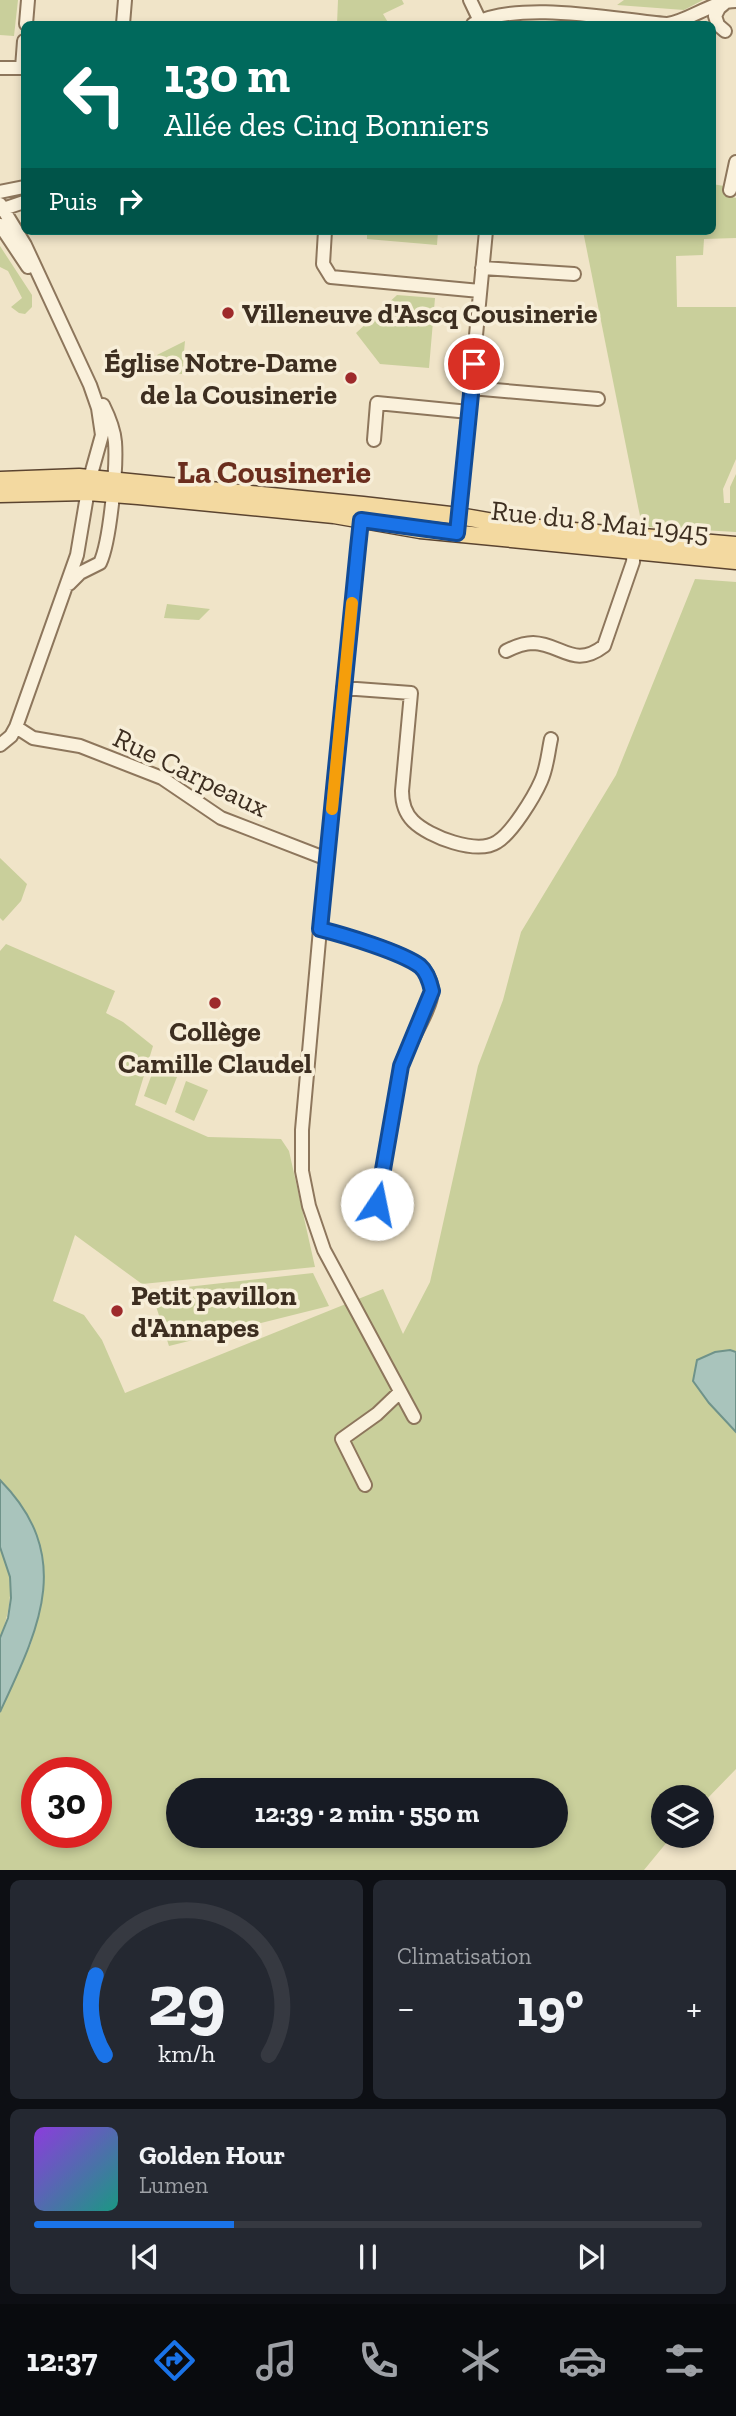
<!DOCTYPE html>
<html lang="fr">
<head>
<meta charset="utf-8">
<style>
  body { margin:0; font-family:"Zilla Slab",serif; background:#242831; color:#f1f3f6; height:100vh; display:flex; flex-direction:column; font-size:26px; white-space:nowrap }
  * { box-sizing:border-box; margin:0 }
  p { font-size:23px; color:#9ea1a6 }
  .icon { flex:none; width:38px; height:38px; fill:none; stroke:currentColor; stroke-width:2; stroke-linecap:round; stroke-linejoin:round }
  .map { position:relative; height:1870px; overflow:hidden }
  .sheet { display:flex; flex-direction:column; gap:10px; padding:10px; background:#0d0f14; flex:1 }
  .sheet>* { flex:none }
  .hud { position:absolute; left:21px; top:21px; width:695px; height:214px; border-radius:10px; box-shadow:0 4px 10px #0003; background:#00695c; color:#fff; overflow:hidden }
  .fabs { position:absolute; left:651px; top:1785px; display:grid; gap:14px }
  .fabs a { display:grid; place-items:center; width:63px; height:63px; border-radius:50%; background:#171b24; box-shadow:0 4px 10px #0003; font-size:35px }
  .speed { position:absolute; left:21px; top:1757px; display:flex; gap:14px; font-size:35px; font-weight:700; text-align:center }
  .speed>* { display:grid; place-content:center; width:91px; height:91px; border-radius:50%; background:#171b24; box-shadow:0 4px 10px #0003; line-height:1 }
  .speed .limit { border:10px solid #d22; background:#fff; color:#111 }
  .pin { position:absolute; display:grid; place-items:center; width:60px; height:60px; color:#fff; margin:-30px; border:4px solid #fff; border-radius:50%; box-shadow:0 2px 7px #0007 }
  .me { position:absolute; width:77px; margin:-38px; rotate:11deg; stroke-linejoin:round; filter:drop-shadow(0 0 5px #0008) }
  .turn { display:flex; align-items:center; gap:24px; height:147px; padding:0 28px; font-size:32px }
  .turn .icon { width:91px; height:91px; stroke-width:2.5 }
  .turn b { display:block; font-size:49px; line-height:60px }
  .then { display:flex; align-items:center; height:66px; padding:0 28px; background:#0003; gap:14px; font-size:26px }
  .big { font-size:52px; font-weight:800; line-height:1.1 }
  .sheet .tile { flex:1; display:flex; flex-direction:column; justify-content:center; gap:10px; min-width:0; padding:0 24px; border-radius:10px; background:#242831 }
  .sheet .dial { align-items:center; gap:0 }
  .dial svg { height:182px; overflow:visible; fill:none; stroke:#363941; stroke-width:7; stroke-linecap:round; text-anchor:middle }
  .dial text { fill:#f1f3f6; stroke:none }
  .song { display:flex; align-items:center; gap:21px }
  .cover { width:84px; height:84px; border-radius:10px; background:linear-gradient(135deg,hsl(270 70% 55%),hsl(170 70% 35%)) }
  .played { height:7px; border-radius:4px; background:linear-gradient(90deg,#1a73e8 30%,#363941 30%) }
  .keys { display:flex; justify-content:space-around; direction:ltr }
  .heat { display:flex; justify-content:space-between; align-items:center; font-size:38px; direction:ltr }
  .sheet .tiles { flex:1; display:grid; gap:10px; grid-template-columns:1fr 1fr }
  .tile:last-child { grid-column:span 2 }
  .trip { position:absolute; left:166px; top:1778px; width:402px; height:70px; border-radius:35px; background:#171b24; box-shadow:0 4px 10px #0003; font-weight:800; line-height:70px; text-align:center }
  .tab-bar { display:flex; height:112px; justify-content:space-around; align-items:center; background:#090b0e; color:#9ea1a6 }
  .tab-bar .icon { width:49px; height:49px }
  .tab-bar .on { color:#1a73e8 }
  .tab-bar b { font-size:32px; color:#f1f3f6 }
  .map>svg:first-child { display:block }
  .green { fill:#c9cf9b; fill-rule:evenodd }
  .water { fill:#a9c4bc; stroke:#6f938a; stroke-width:2 }
  .lines { fill:none; stroke-linecap:round; stroke-linejoin:round }
  .minor-casing { stroke:#8d765c; stroke-width:16 }
  .major-casing { stroke:#5b4430; stroke-width:19 }
  .minor { stroke:#faf1dc; stroke-width:12 }
  .major { stroke:#f3d9a0; stroke-width:16 }
  .route-casing { stroke:#114b97; stroke-width:18 }
  .route { stroke:#1a73e8; stroke-width:12 }
  .slow { stroke:#f59e0b; stroke-width:12 }
  .poi-dot { fill:#9e2a2b; stroke:#f7eed8; stroke-width:2.5 }
  .labels { text-anchor:middle; stroke-width:7; stroke-linejoin:round; paint-order:stroke }
  .poi-label { font-size:28px; font-weight:bold; fill:#3d2e20; stroke:#f7eed8; text-anchor:start }
  .street-label { font-size:28px; fill:#3d2e20; stroke:#f7eed8 }
  .quarter-label { font-size:32px; font-weight:bold; fill:#6b2e1e; stroke:#f7eed8 }
</style>
</head>
<body>
<div class="map">
<svg width="736" height="1870" viewBox="0 0 736 1870">
  <rect width="100%" height="100%" fill="#f0e4c8"/>
  <path class="green" d="M0 0H18L14 36 0 35Z
    M338 0H402L404 4 383 14 389 24H337Z
    M624 0H703L684 10 617 5Z
    M712 184 724 186V194L736 198V238L704 239 703 255 676 256 677 307H736V459L723 489 724 503H730V487L736 474V532L649 527 647 521 640 516 583 231H712Z
    M367 231H438L437 245 367 239Z
    M0 246 32 295V307L25 314 19 313 11 307 22 298 8 271 0 267Z
    M397 295 435 298 429 368 380 364 356 333Z
    M185 341 182 374 168 373 157 355Z
    M695 579 736 582V1352L729 1350 709 1403 736 1432V1769L702 1804V1797H663V1836H672L644 1870H0V1712L31 1644 44 1568 35 1531 13 1493 0 1480V951L6 944 115 991 106 1013 123 1022 153 1046 135 1105 208 1137 281 1139 289 1151 315 1267 142 1284 75 1235 53 1301 84 1315 102 1340 125 1393 383 1289 403 1334 430 1282 478 1066 503 1000 521 932 616 775ZM37 1773H96V1832H37ZM178 1790H556V1836H178Z
    M167 604 210 609 199 620 164 618Z
    M0 858 27 884 21 901 3 921 0 918Z
    M154 1068 177 1077 166 1105 144 1096Z
    M186 1081 208 1090 194 1121 175 1112Z
    M313 1273 329 1306 169 1346 151 1291Z
    M0 1547C15 1578 12 1607 0 1638Z"/>
  <path class="water" d="M730 1350 736 1352V1432L709 1403 693 1381 697 1360 715 1352Z
    M0 1480C76 1557 38 1630 0 1712V1638L8 1618 11 1598 10 1577 0 1547Z"/>
  <g class="lines">
    <defs>
      <path id="minor" d="M470 0 480 21
        M26 24 28 0
        M123 24 125 0
        M473 24C521 0 611 19 666 24
        M668 24C691 20 712 1 736 1
        M725 31 718 25 715 16 719 8 725 3
        M0 68H22L24 41
        M730 190 736 162
        M0 192 24 187
        M0 204 25 245 90 385 98 408 102 435 90 478 77 555 16 727 11 736 0 745
        M0 210 24 202
        M0 225 28 267
        M325 231 323 264 331 277 480 291
        M482 268 574 274
        M471 388 598 399
        M374 440 377 403 469 412
        M362 512 320 929 302 1130V1171L309 1206 324 1250 414 1417
        M458 523 486 231
        M69 584 80 573 100 563C110 542 117 467 115 442 114 429 109 417 103 405
        M506 651C514 647 524 643 533 643 562 644 574 669 604 646L633 562 634 544
        M343 688 411 693 402 791C402 802 405 813 413 821 429 837 477 855 497 842 512 833 534 797 541 781 547 768 548 753 551 739
        M16 727 33 738 80 746 162 778 221 818 327 859
        M320 929C343 935 404 952 421 967 427 972 432 983 432 991 431 1011 407 1044 401 1066L377 1204
        M365 1485 342 1439 377 1414 400 1392"/>
      <path id="major" d="M0 480 79 477 363 505 459 516 516 526 736 545
        M0 494 87 492 138 496 334 515 420 530 736 561"/>
    </defs>
    <use href="#minor" class="minor-casing"/>
    <use href="#major" class="major-casing"/>
    <use href="#minor" class="minor"/>
    <use href="#major" class="major"/>
  </g>
  <g class="lines">
    <defs>
      <path id="route" d="M377 1204 401 1066 432 991C430 982 427 972 420 966 401 952 344 935 320 929L358 548 361 520 457 533 474 364"/>
    </defs>
    <use href="#route" class="route-casing"/>
    <use href="#route" class="route"/>
    <path class="slow" d="M332 809 352 603"/>
  </g>
  <g class="poi-dot">
    <circle cx="228" cy="313" r="7"/>
    <circle cx="351" cy="378" r="7"/>
    <circle cx="215" cy="1003" r="7"/>
    <circle cx="117" cy="1311" r="7"/>
  </g>
  <g class="labels">
    <g class="poi-label">
      <text x="242" y="323">Villeneuve d'Ascq Cousinerie</text>
      <text x="337" y="372" text-anchor="end">Église Notre-Dame<tspan x="337" dy="32">de la Cousinerie</tspan></text>
      <text x="215" y="1041" text-anchor="middle">Collège<tspan x="215" dy="32">Camille Claudel</tspan></text>
      <text x="131" y="1305">Petit pavillon<tspan x="131" dy="32">d'Annapes</tspan></text>
    </g>
    <g class="street-label">
      <text transform="translate(600 521) rotate(6)" y="10">Rue du 8 Mai 1945</text>
      <text transform="translate(191 772) rotate(26)" y="10">Rue Carpeaux</text>
    </g>
    <g class="quarter-label">
      <text x="274" y="483">La Cousinerie</text>
    </g>
  </g>
</svg>
<div class="fabs">
<a><svg class="icon" aria-label="layers" viewBox="0 0 24 24"><path d="M12 4l9 5-9 5-9-5zM3 14l9 5 9-5"/></svg></a>
</div>
<div class="speed"><div class="limit">30</div></div>
<div class="pin" style="left:474px;top:364px;background:#d93025"><svg class="icon" aria-label="arrive" viewBox="0 0 24 24"><path d="M6 21V4h12l-3 4 3 4H6"/></svg></div>
<svg class="me" style="left:377px;top:1204px" viewBox="-20 -20 40 40"><circle r="19" fill="#fff"/><path d="M0-13L10 11 0 6-10 11z" fill="#1a73e8"/></svg>
<div class="trip">12:39 · 2 min · 550 m</div>
<div class="hud">
<div class="turn"><svg class="icon" aria-label="left" viewBox="0 0 24 24"><path d="M17 20v-9H6M10 6l-5 5 5 5"/></svg><div><b>130 m</b>Allée des Cinq Bonniers</div></div>
<div class="then">Puis<svg class="icon" aria-label="right" viewBox="0 0 24 24"><path d="M7 20v-9h11M14 6l5 5-5 5"/></svg></div>
</div>
</div>
<section class="sheet">
<div class="tiles">
<div class="tile dial"><svg viewBox="0 0 100 80">
<path d="M14 69A42 42 0 1 1 86 69"/>
<path d="M14 69A42 42 0 0 1 10 34" stroke="#1a73e8"/>
<text x="50" y="56" font-size="32" font-weight="700">29</text>
<text x="50" y="72" font-size="11">km/h</text>
</svg></div>
<div class="tile"><p>Climatisation</p>
<div class="heat"><a>−</a><b class="big">19°</b><a>+</a></div>
</div>
<div class="tile">
<div class="song"><i class="cover"></i><div><b>Golden Hour</b><p>Lumen</p></div></div>
<div class="played"></div>
<div class="keys"><svg class="icon" aria-label="previous" viewBox="0 0 24 24"><path d="M18 5L8 12l10 7zM5 5v14"/></svg><svg class="icon" aria-label="pause" viewBox="0 0 24 24"><path d="M8 5v14M16 5v14"/></svg><svg class="icon" aria-label="next" viewBox="0 0 24 24"><path d="M6 5l10 7-10 7zM19 5v14"/></svg></div>
</div>
</div>
</section>
<nav class="tab-bar">
<b>12:37</b>
<svg class="icon on" aria-label="directions" viewBox="0 0 24 24"><path d="M12 3l9 9-9 9-9-9zM9 14v-3h6M13 9l2 2-2 2"/></svg>
<svg class="icon" aria-label="music" viewBox="0 0 24 24"><path d="M9 18V5l10-2v13"/><circle cx="6" cy="18" r="3"/><circle cx="16" cy="16" r="3"/></svg>
<svg class="icon" aria-label="phone" viewBox="0 0 24 24"><path d="M5 4h4l2 5-3 2q2 4 5 5l2-3 5 2v4C11 20 4 13 5 4z"/></svg>
<svg class="icon" aria-label="climate" viewBox="0 0 24 24"><path d="M12 3v18M4 7l16 10M4 17L20 7"/></svg>
<svg class="icon" aria-label="car" viewBox="0 0 24 24"><path d="M5 17H2v-5l4-1 3-4h7l3 4 3 1v5h-3M9 17h6M6 11h13"/><circle cx="7" cy="17" r="2"/><circle cx="17" cy="17" r="2"/></svg>
<svg class="icon" aria-label="filters" viewBox="0 0 24 24"><path d="M4 7h16M4 17h16"/><circle cx="9" cy="7" r="2"/><circle cx="15" cy="17" r="2"/></svg>
</nav>
</body>
</html>
